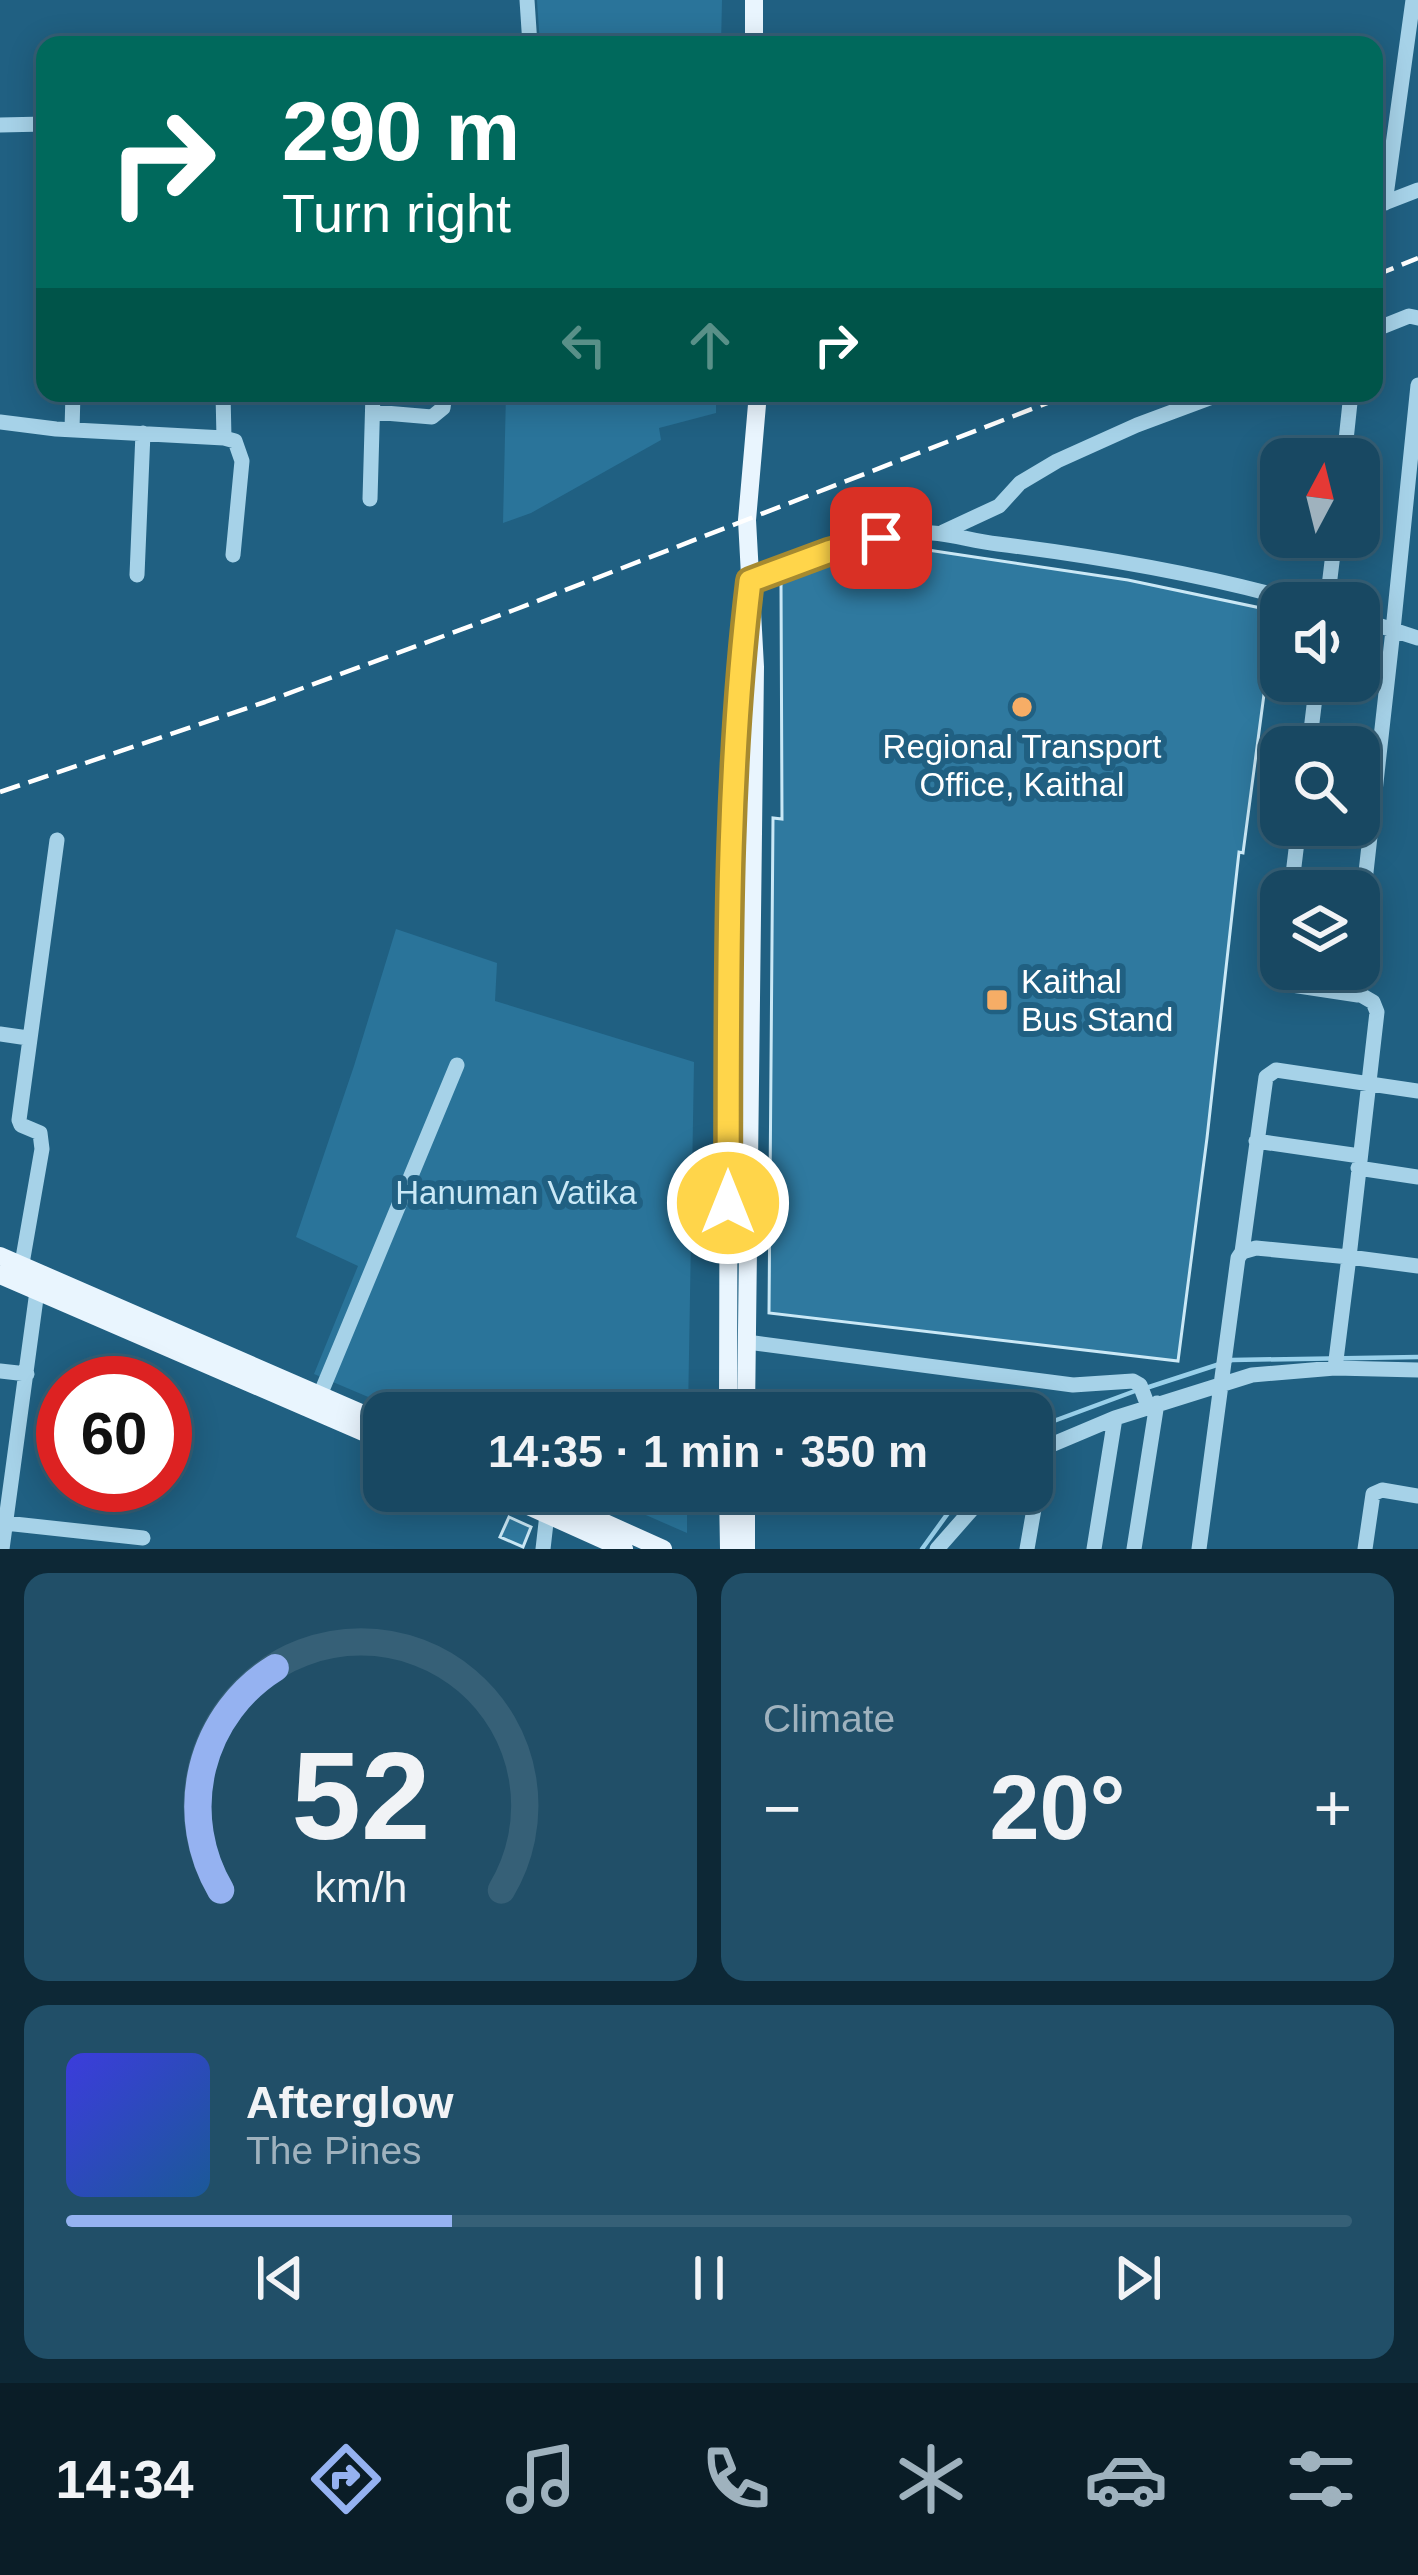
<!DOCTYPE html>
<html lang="en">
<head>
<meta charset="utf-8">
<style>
  body { margin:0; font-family:Arial,sans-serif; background:#214f68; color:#f1f3f6; height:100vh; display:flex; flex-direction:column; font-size:45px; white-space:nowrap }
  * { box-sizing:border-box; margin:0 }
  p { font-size:39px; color:#9fb2be }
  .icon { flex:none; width:66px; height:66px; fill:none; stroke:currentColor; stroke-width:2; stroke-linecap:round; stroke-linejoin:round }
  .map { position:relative; height:1549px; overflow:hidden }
  .side { display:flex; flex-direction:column; gap:24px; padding:24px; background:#0d2836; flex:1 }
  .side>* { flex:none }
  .top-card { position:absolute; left:36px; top:36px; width:1347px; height:366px; border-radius:24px; box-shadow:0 6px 30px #0003,0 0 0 3px #366077; background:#00695c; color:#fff; overflow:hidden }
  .needle { width:78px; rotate:7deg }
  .controls { position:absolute; left:1260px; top:438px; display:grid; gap:24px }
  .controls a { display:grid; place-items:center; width:120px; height:120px; border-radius:24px; background:#184862; box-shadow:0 6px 30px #0003,0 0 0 3px #366077; font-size:60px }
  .speed { position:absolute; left:36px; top:1356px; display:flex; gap:24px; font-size:60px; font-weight:700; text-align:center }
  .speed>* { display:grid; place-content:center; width:156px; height:156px; border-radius:50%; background:#184862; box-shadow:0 6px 30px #0003,0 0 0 3px #366077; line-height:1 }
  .speed .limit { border:18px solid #d22; background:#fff; color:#111 }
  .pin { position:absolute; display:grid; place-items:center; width:102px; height:102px; color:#fff; margin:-51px; border-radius:24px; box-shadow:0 6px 18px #0006 }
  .me { position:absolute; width:132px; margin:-66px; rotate:0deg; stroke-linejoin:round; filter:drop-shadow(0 0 9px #0008) }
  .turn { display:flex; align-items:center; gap:42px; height:252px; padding:0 48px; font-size:54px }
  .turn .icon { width:156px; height:156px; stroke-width:2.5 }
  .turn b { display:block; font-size:84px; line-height:102px }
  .lanes { display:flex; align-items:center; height:114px; padding:0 48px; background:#0003; justify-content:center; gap:60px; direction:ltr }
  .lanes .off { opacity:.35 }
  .big { font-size:90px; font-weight:700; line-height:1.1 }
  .side .widget { flex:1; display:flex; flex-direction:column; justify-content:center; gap:18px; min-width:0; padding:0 42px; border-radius:24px; background:#214f68 }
  .side .dial { align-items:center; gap:0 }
  .dial svg { height:312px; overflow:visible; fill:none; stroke:#366077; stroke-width:7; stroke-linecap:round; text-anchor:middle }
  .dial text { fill:#f1f3f6; stroke:none }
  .song { display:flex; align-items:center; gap:36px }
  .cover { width:144px; height:144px; border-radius:18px; background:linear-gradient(135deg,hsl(240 70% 55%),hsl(210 70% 35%)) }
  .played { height:12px; border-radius:6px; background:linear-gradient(90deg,#95b2f1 30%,#366077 30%) }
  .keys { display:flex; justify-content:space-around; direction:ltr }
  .heat { display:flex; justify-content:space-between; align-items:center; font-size:66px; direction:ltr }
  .side .tiles { flex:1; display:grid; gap:24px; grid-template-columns:1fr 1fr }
  .widget:last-child { grid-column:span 2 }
  .trip { position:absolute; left:363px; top:1392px; width:690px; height:120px; border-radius:24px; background:#184862; box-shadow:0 6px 30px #0003,0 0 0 3px #366077; font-weight:700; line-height:120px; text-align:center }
  .tab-bar { display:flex; height:192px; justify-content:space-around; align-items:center; background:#0a1d27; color:#9fb2be }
  .tab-bar .icon { width:84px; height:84px }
  .tab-bar .on { color:#95b2f1 }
  .tab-bar b { font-size:54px; color:#f1f3f6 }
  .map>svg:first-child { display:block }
  .green { fill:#2a749a }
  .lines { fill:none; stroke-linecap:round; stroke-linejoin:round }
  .stream { stroke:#99d0ea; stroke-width:4.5 }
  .building { fill:#2f799f; stroke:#cae8f6; stroke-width:3 }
  .minor { stroke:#a6d2e8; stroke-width:15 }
  .major { stroke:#e9f5fe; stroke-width:18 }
  .rail { stroke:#fff; stroke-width:4.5; stroke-dasharray:21 9; stroke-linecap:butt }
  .route-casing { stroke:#a68a30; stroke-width:30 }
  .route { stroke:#ffd54a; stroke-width:21 }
  .poi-dot { fill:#f6ad66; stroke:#206082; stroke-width:4.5 }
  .labels { text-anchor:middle; stroke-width:12; stroke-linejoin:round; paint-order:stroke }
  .poi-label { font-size:33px; fill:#fff; stroke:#206082 }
  .park-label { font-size:33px; fill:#cae8f6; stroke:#206082 }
</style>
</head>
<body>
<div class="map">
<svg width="1418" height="1549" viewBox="0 0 1418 1549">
  <rect width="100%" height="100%" fill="#206082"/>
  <path class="green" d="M537 0H722L721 45H540Z
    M506 393H716V413L659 428 661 440 531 513 503 523Z
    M396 929 497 963 495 1001 694 1062 688 1413H406L314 1374 358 1266 296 1237 354 1066Z
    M591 1491H687V1533Z"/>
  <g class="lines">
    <path class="stream" d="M1146 1388 1232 1360 1418 1357
      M1032 1429 1135 1391
      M922 1549 964 1491"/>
  </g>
  <path class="building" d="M901 546 1128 580 1275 611 1243 853 1239 852 1207 1138 1178 1361 769 1313 773 818 782 819 781 582 844 559Z
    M509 1517 531 1527 523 1547 500 1537Z"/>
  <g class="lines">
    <path class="minor" d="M527 0 530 45
      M0 125 45 124
      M1385 203 1413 0
      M1374 207 1418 190
      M1374 330 1409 316 1418 318
      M1418 385 1393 630 1418 638
      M223 393 224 438
      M373 412 432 417 443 408 445 393
      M0 422 56 429 224 438 235 441 242 461 233 555
      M72 430 73 393
      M1344 459 1351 393
      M370 499 373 393
      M943 532 999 506 1020 483 1057 461 1137 425 1223 393
      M137 575 143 433
      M750 581C800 561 853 539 907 533 943 530 964 540 998 544 1102 557 1203 574 1304 603
      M1327 603 1335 537
      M1359 619 1393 630 1359 935
      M1309 747 1317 681
      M1291 891 1299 825
      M1281 969 1283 979 1292 985 1358 995
      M0 1034 28 1038
      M1256 1141 1360 1156
      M1358 1168 1418 1177
      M1242 1252 1266 1077 1276 1070 1418 1091
      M20 1275 42 1149 40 1133 21 1125 19 1120 57 840
      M747 1342 1073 1385 1133 1381 1140 1385 1148 1406
      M1335 1368 1349 1257 1418 1266
      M0 1371 27 1374
      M320 1395 457 1065
      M1032 1453 1115 1418 1252 1375 1335 1368 1418 1370
      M5 1523 143 1538
      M2 1549 37 1291
      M543 1549 547 1514
      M937 1549 988 1491
      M1027 1549 1045 1446
      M1094 1549 1115 1418
      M1134 1549 1157 1403
      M1199 1549 1238 1258 1242 1252 1256 1248 1349 1257 1377 1012 1373 1002 1354 991V969
      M1365 1549 1373 1494 1382 1490 1418 1496"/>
    <path class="major" d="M754 45V0
      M0 1256 384 1423
      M0 1275 384 1441
      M728 1413 729 991 740 666 744 626
      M746 1413 755 667 747 520 758 393
      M495 1491 624 1549
      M534 1491 663 1549
      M728 1491 729 1549
      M746 1549V1491"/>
    <path class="rail" d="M1374 276 1418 258
      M0 792 265 702 514 610 1073 393"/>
  </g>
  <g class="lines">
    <defs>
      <path id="route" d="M728 1203C729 996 725 787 750 581L828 552 881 538"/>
    </defs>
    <use href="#route" class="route-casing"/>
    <use href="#route" class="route"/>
  </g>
  <g class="poi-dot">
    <circle cx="1022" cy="707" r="12"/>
    <rect x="985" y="988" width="24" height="24" rx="6"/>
  </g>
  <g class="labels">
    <g class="poi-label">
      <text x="1022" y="758">Regional Transport<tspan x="1022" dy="38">Office, Kaithal</tspan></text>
      <text x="1021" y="993" text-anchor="start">Kaithal<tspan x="1021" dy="38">Bus Stand</tspan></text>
    </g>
    <g class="park-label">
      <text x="516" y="1204">Hanuman Vatika</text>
    </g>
  </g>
</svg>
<div class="controls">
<a><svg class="needle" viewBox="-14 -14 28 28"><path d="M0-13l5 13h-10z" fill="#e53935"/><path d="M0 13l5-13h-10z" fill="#9fb2be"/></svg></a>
<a><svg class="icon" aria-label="sound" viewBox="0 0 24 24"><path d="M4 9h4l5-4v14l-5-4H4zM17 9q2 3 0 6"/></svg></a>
<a><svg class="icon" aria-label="search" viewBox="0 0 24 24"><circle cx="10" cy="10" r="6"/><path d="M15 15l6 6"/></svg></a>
<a><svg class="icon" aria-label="layers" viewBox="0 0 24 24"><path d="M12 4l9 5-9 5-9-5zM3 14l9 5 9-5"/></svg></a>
</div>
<div class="speed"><div class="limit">60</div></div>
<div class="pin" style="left:881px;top:538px;background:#d93025"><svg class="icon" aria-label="arrive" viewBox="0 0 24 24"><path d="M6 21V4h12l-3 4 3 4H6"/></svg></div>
<svg class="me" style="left:728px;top:1203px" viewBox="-20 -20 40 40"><circle r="17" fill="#ffd54a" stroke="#fff" stroke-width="3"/><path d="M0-11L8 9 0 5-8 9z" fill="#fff"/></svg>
<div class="trip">14:35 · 1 min · 350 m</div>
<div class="top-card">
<div class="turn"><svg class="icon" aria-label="right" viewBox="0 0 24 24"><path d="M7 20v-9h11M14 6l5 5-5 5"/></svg><div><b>290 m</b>Turn right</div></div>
<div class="lanes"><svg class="icon off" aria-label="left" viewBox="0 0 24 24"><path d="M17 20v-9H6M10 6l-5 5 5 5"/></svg><svg class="icon off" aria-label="ahead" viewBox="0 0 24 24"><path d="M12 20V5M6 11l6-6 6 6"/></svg><svg class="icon" aria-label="right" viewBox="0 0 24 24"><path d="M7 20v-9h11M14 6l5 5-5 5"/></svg></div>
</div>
</div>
<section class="side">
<div class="tiles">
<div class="widget dial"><svg viewBox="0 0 100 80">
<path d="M14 69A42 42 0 1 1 86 69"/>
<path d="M14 69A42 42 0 0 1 28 12" stroke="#95b2f1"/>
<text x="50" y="56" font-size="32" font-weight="700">52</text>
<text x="50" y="72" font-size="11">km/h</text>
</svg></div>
<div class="widget"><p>Climate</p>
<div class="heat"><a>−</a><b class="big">20°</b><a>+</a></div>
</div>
<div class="widget">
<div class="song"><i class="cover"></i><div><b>Afterglow</b><p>The Pines</p></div></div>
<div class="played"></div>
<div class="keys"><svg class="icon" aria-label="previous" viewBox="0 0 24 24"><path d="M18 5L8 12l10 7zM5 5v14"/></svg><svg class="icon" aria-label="pause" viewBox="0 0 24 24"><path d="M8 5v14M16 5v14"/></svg><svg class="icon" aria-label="next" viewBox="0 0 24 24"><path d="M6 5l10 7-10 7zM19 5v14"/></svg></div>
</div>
</div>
</section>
<nav class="tab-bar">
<b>14:34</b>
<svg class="icon on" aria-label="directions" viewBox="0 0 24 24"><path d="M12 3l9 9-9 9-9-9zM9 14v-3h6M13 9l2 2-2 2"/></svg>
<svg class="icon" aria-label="music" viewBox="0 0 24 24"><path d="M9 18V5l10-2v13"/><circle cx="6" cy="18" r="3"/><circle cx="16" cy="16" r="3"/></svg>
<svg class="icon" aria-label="phone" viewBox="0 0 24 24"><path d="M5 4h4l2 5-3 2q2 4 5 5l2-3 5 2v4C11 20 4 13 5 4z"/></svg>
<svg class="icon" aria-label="climate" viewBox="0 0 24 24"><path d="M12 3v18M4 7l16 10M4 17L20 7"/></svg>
<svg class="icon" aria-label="car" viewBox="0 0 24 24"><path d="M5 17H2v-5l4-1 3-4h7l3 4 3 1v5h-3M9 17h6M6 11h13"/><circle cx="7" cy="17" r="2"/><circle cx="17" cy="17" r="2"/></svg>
<svg class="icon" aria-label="filters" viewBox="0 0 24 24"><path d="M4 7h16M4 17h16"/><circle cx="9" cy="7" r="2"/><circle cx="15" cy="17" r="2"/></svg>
</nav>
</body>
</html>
